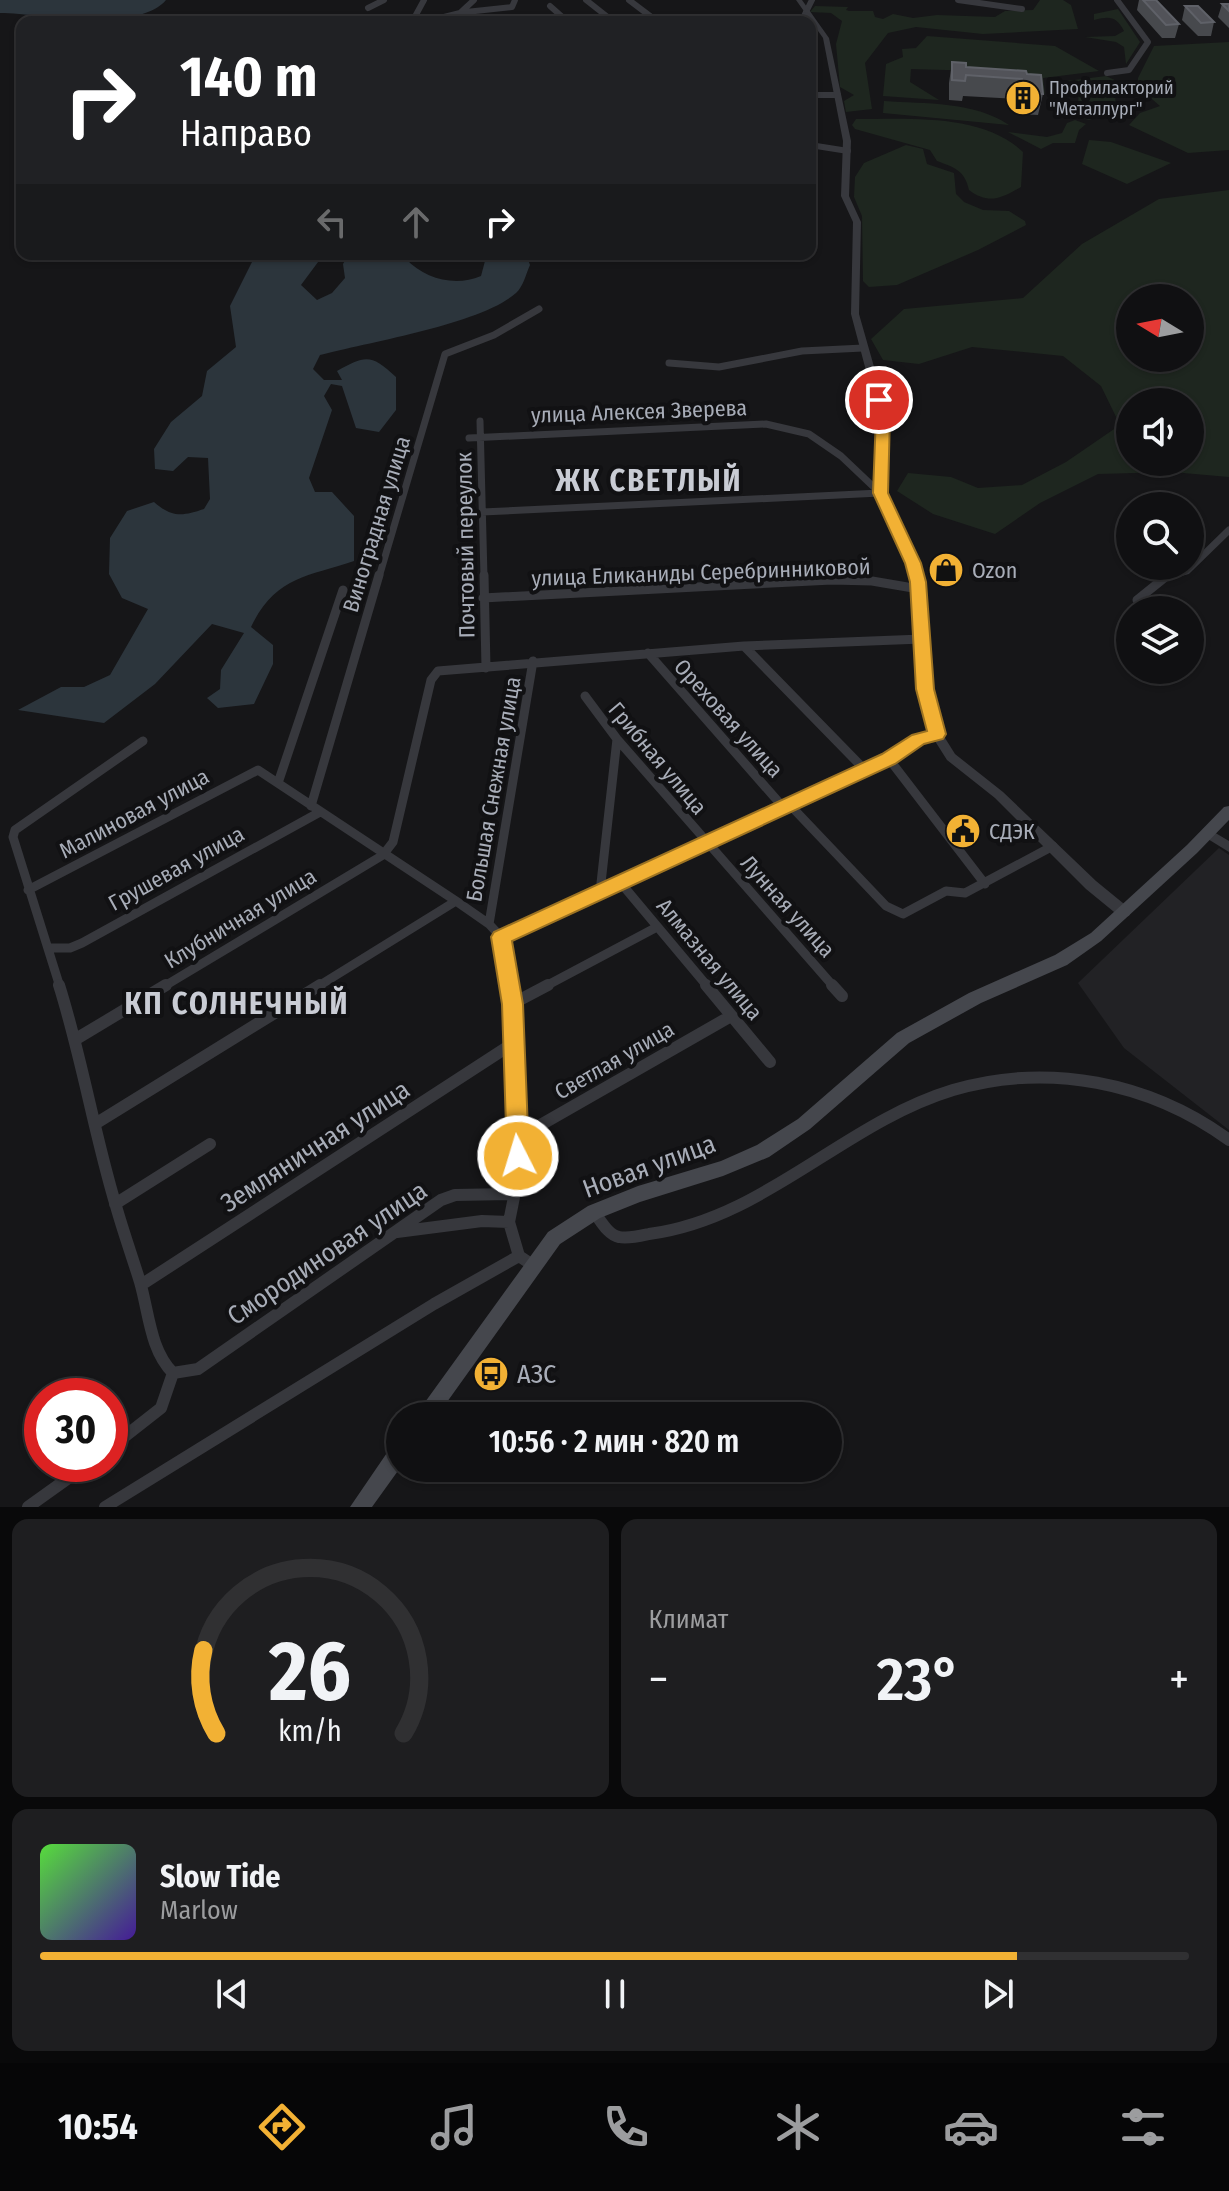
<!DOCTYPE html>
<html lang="ru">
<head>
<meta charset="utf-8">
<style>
  body { margin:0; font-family:"Fira Sans Condensed",sans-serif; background:#1e1e20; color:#f1f3f6; height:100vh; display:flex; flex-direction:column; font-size:30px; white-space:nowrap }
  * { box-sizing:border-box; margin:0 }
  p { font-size:26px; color:#9c9d9f }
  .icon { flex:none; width:44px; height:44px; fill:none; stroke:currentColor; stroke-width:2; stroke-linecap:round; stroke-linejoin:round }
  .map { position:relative; height:1507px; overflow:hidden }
  .panel { display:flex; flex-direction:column; gap:12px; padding:12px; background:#09090a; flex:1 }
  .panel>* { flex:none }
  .banner { position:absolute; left:16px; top:16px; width:800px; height:244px; border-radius:16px; box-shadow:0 2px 6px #0004,0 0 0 2px #303032; background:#202124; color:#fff; overflow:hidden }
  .needle { width:52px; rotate:280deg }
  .fabs { position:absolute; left:1116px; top:284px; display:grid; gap:16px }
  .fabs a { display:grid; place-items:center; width:88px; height:88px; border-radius:50%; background:#101012; box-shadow:0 2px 6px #0004,0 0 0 2px #303032; font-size:40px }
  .speed { position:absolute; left:24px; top:1378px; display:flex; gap:16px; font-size:40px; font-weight:700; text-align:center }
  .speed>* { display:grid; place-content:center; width:104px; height:104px; border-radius:50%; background:#101012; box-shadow:0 2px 6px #0004,0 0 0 2px #303032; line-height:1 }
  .speed .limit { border:12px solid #d22; background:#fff; color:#111 }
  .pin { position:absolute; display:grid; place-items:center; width:68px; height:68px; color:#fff; margin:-34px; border:4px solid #fff; border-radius:50%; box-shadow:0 2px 8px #0007 }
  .me { position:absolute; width:88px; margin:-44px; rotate:355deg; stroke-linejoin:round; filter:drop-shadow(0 0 6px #0008) }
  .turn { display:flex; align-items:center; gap:28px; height:168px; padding:0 32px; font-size:36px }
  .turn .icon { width:104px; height:104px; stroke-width:2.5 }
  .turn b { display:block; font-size:56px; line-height:68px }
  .lanes { display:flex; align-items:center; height:76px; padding:0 32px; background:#0003; justify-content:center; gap:40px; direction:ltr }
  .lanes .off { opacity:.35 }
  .big { font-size:60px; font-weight:600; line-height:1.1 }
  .panel .widget { flex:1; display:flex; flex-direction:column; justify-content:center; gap:12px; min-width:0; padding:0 28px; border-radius:16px; background:#1e1e20 }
  .panel .dial { align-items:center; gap:0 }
  .dial svg { height:208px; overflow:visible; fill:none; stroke:#303032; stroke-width:7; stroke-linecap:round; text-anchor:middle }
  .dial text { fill:#f1f3f6; stroke:none }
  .song { display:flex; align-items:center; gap:24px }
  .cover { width:96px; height:96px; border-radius:12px; background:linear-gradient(135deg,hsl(110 70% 55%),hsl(260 70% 35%)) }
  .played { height:8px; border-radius:4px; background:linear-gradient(90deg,#f2b134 85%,#303032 85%) }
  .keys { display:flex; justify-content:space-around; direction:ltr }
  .heat { display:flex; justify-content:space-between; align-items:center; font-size:44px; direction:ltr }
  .panel .tiles { flex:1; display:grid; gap:12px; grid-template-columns:1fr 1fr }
  .widget:last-child { grid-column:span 2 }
  .trip { position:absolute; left:386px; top:1402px; width:456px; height:80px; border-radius:40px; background:#101012; box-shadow:0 2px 6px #0004,0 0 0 2px #303032; font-weight:600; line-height:80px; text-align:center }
  .dock { display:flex; height:128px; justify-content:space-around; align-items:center; background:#060607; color:#9c9d9f }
  .dock .icon { width:56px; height:56px }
  .dock .active { color:#f2b134 }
  .dock b { font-size:36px; color:#f1f3f6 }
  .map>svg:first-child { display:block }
  .built { fill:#222225 }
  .green { fill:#1e261f; fill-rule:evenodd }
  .water { fill:#2c353c }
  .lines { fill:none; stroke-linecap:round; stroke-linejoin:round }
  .minor-far3 { stroke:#37383d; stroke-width:6 }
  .minor-far2 { stroke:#37383d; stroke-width:7 }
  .minor-far1 { stroke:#37383d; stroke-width:9 }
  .minor { stroke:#37383d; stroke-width:12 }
  .tertiary { fill:#37383d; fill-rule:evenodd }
  .secondary { fill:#45474d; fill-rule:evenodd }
  .wall { fill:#47494d }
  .building { fill:#525359; stroke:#5f6168; stroke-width:2 }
  .route { fill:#f2b134; stroke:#9d7322; stroke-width:2 }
  .labels { text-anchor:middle; stroke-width:8; stroke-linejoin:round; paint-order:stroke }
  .far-poi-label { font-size:18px; fill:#a8adb8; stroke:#111113; text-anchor:start }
  .street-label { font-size:22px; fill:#a8adb8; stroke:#111113 }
  .poi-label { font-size:22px; fill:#a8adb8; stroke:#111113; text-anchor:start }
  .near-street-label { font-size:26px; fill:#a8adb8; stroke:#111113 }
  .near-poi-label { font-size:26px; fill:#a8adb8; stroke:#111113; text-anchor:start }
  .district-label { font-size:30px; font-weight:bold; letter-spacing:2px; fill:#c9ccd4; stroke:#111113 }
</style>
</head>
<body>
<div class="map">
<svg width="1229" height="1507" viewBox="0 0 1229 1507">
  <rect width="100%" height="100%" fill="#161618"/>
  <path class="built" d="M1219 848 1229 855V1130L1124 1048 1078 983Z"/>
  <path class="green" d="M1040 0H1063L1071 5 1078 29 983 34 916 27 888 33 865 63 872 109 846 112 844 101 854 95 840 87 836 44 842 21 831 13 810 12 815 6 848 7 846 10 849 11H873L875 17 883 19 893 14 913 18 937 15 995 17 1005 11 1033 10Z
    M1118 9 1140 42 1126 64 1124 47 1116 42 1085 37 1115 36 1124 31C1116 16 1110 16 1094 20V14Z
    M927 36 1055 46 1099 71 1043 78 1045 94 981 71 911 69 910 82 939 100 883 96 886 64 903 57 902 49 916 48Z
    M1229 42V150L1188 153 1129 125 1140 113 1160 106 1138 87V78L1154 46Z
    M1106 76 1121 83 1115 92 1116 110 1089 120 1077 117 1079 91 1060 89 1058 82Z
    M884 101C925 104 974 101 1009 125L883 113Z
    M856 119C908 119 983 113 1023 152L1021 187C1001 198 989 205 969 190 965 170 953 167 937 161L930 150 855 129 852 125Z
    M1075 120 1086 124 1079 130 1075 143H1053L1041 149 1008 132 1047 137 1062 133 1067 123Z
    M1089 140 1111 142 1171 163 1127 184 1082 164Z
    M906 145 923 149 927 164 954 173 956 194 964 202 983 210 1009 211 1025 221 1026 225 978 250 897 285 869 287 863 281 862 216 854 197 855 177 864 163Z
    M1229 190V477L1172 472 1098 474 1040 503 995 534 933 514 897 491 908 473 951 477 978 488 1022 485 1066 462 1120 425 1101 386 1063 356 972 347 919 364 883 360 871 339 904 309 1023 298 1082 244 1159 199ZM1130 298H1190V358H1130ZM1130 402H1190V462H1130Z"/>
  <path class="water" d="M0 0H166C139 33 39 13 0 13Z
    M256 254H324L301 285 317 300 332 293 345 278 343 264 349 254H406V259C425 279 455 287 481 276L485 261 477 254H526L530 265C526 274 523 287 516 293 481 324 369 342 320 355L313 369 324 380H342L337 371C366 355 371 354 396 377V410L379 432 356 428 342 386 331 384 324 396 332 410 309 478 315 492H332L354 516V561C306 577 275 577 251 627L273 645V664L254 704 218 708 207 698 220 689 221 670 244 633 212 624 155 684 104 723 18 710 61 687H84L110 675 148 609 122 598 109 574 110 538 127 511 154 502C172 518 183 516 204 509L210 499 208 458 188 457 173 471 155 469 154 449 171 422 202 396 207 371 236 347 230 306Z"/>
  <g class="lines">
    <path class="minor-far3" d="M586 0 614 22
      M629 0 658 22
      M958 0 1022 9
      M550 6 568 22
      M368 8 384 0
      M466 12 512 7 515 0
      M412 22 424 0
      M424 22 460 13 474 0
      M801 22 812 0
      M1107 73 1129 70 1148 42 1117 0
      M810 95H838
      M810 145 848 151"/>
    <path class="minor-far2" d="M669 363 719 367 802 351 863 348
      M480 421 484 577
      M469 438 766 424 809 434 841 456 880 493
      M482 512 880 493
      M379 577 445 354 494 335 539 309
      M1166 577 1187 571 1229 530"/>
    <path class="minor-far1" d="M484 575 486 668
      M483 598 832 580 872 581 919 589
      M1137 600 1168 575
      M744 646 864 769
      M648 653 783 807
      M585 696 617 739 834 987
      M889 759 985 884
      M278 783 343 590
      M789 804 886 906 903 914 946 891 965 893 1053 846
      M311 806 379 575
      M620 882 708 987
      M28 890 258 770 456 901 489 924 501 937
      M600 892 617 739
      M489 924 533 661
      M501 937 889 759 918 740 937 734
      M501 937 509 987
      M49 948H70L82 943 320 812
      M60 987 13 837 15 830 143 741
      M163 987 383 855 393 842 431 680 438 671 744 646 922 639
      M317 987 456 901
      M544 987 657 927"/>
    <path class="minor" d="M59 985C82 1058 94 1133 116 1206 123 1231 132 1256 140 1282 149 1313 150 1350 173 1373
      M509 985 519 1172 509 1222 519 1256 534 1266
      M706 985 770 1062
      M832 985 842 996
      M512 1004 548 985
      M76 1039 166 985
      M95 1124 320 985
      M516 1139 731 1016
      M115 1204 210 1144
      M594 1212C601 1221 608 1235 619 1237 628 1239 640 1236 649 1234 764 1219 844 1123 953 1090 1048 1062 1150 1082 1229 1140
      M397 1232 482 1221 509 1222
      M141 1285 512 1044
      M173 1373 198 1369 441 1200 455 1195 514 1194
      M110 1448 161 1408 173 1373
      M28 1507 88 1464
      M105 1507 434 1304 519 1256"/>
    <path class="tertiary" d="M796 0H802L829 38 851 141 849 196 861 222 859 314 888 416 884 485 923 582 931 689 940 730 955 754 1003 792 1096 881 1129 908 1131 912 1129 916 1124 917 1119 916 1086 889 995 798 947 760 928 730 919 689 913 582 874 485 878 416 851 314 853 222 841 196 843 141 823 38Z
      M1207 828 1229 841V852L1203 836 1201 833 1203 830Z"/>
    <path class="secondary" d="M1229 806V820L1197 853 1101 941 1067 965 981 1003 909 1043 810 1129 769 1157 723 1176 640 1202 600 1218 560 1244 437 1416H415L548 1232 588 1206 638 1186 721 1161 757 1145 798 1119 897 1033 969 993 1055 955 1091 933 1187 845 1224 807Z
      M400 1441V1468L372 1507H350L393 1444Z"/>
  </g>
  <path class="wall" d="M1139 0H1156L1179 24 1175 38H1162L1137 10Z
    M1222 4H1229V28L1218 17Z
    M1185 6 1214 22 1211 36H1198L1182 20Z
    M952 62 966 67 1027 74 1043 94 1038 115 1019 114 1018 99 963 96 962 101 949 100V83Z"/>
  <path class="building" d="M1143 0H1156L1179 24 1166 25Z
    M1222 4H1229V11Z
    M1185 6H1198L1214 22 1201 23Z
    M952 62 966 63V67L1026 71 1027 74 1041 75 1043 94 1023 93 1022 79 966 75 965 81 952 80Z"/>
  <path class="route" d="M879 396 887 400 890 416 888 493 921 563 926 582 934 689 946 734 943 739 924 744 895 764 512 941 523 1004 529 1156 526 1163 518 1166 510 1163 507 1156 502 1004 491 937 494 932 882 754 912 735 927 731 916 689 910 582 905 563 873 493 876 416 872 400Z"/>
  <defs>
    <symbol id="building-disc" viewBox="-11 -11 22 22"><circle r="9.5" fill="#f2b134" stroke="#111113"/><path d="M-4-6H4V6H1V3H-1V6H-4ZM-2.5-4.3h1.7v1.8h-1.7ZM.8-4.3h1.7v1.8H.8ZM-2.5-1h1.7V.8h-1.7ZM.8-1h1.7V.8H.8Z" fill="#111"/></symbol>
    <symbol id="shop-disc" viewBox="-11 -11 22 22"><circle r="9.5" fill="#f2b134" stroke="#111113"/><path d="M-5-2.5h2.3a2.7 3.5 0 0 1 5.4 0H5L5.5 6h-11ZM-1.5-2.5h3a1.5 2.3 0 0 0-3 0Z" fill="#111"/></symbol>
    <symbol id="civic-disc" viewBox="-11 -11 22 22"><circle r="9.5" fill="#f2b134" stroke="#111113"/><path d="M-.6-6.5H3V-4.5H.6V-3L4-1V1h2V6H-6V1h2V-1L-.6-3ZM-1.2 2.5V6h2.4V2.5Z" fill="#111"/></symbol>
    <symbol id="bus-disc" viewBox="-11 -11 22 22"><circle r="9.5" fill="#f2b134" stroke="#111113"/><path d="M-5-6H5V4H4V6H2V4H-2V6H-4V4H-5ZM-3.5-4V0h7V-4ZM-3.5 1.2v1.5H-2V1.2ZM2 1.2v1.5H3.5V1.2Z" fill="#111"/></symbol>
  </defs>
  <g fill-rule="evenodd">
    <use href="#building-disc" x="1003" y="78" width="40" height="40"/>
    <use href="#shop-disc" x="926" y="550" width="40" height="40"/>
    <use href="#civic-disc" x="943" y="811" width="40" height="40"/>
    <use href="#bus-disc" x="471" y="1354" width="40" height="40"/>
  </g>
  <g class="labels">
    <g class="far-poi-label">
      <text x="1049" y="94">Профилакторий<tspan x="1049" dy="21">"Металлург"</tspan></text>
    </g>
    <g class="street-label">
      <text transform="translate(639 411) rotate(-2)" y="8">улица Алексея Зверева</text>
      <text transform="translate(376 524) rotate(-73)" y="8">Виноградная улица</text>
      <text transform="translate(465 545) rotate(-91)" y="8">Почтовый переулок</text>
      <text transform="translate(701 572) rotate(-2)" y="8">улица Еликаниды Серебринниковой</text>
      <text transform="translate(729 718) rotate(48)" y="8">Ореховая улица</text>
      <text transform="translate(658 758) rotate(50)" y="8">Грибная улица</text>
      <text transform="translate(493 789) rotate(-80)" y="8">Большая Снежная улица</text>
      <text transform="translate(134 813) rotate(-28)" y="8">Малиновая улица</text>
      <text transform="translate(176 868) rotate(-29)" y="8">Грушевая улица</text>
      <text transform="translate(788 906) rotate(48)" y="8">Лунная улица</text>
      <text transform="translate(240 918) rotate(-31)" y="8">Клубничная улица</text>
      <text transform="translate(710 959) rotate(50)" y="8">Алмазная улица</text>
      <text transform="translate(614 1060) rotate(-30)" y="8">Светлая улица</text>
    </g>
    <g class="poi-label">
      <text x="972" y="578">Ozon</text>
      <text x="989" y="839">СДЭК</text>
    </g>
    <g class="near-street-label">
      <text transform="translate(315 1146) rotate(-33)" y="9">Земляничная улица</text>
      <text transform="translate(649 1166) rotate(-20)" y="9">Новая улица</text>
      <text transform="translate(327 1253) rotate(-34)" y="9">Смородиновая улица</text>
    </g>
    <g class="near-poi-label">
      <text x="517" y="1383">АЗС</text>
    </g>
    <g class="district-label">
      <text x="649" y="491">ЖК СВЕТЛЫЙ</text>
      <text x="237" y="1014">КП СОЛНЕЧНЫЙ</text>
    </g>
  </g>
</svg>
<div class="fabs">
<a><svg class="needle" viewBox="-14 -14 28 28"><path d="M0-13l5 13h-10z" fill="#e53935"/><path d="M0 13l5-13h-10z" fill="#9c9d9f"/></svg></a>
<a><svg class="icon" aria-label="sound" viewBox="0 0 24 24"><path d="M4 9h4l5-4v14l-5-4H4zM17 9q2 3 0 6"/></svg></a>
<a><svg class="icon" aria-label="search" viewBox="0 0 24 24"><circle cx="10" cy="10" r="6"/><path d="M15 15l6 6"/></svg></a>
<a><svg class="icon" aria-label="layers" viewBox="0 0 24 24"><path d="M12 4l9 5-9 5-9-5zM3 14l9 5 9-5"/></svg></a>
</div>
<div class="speed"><div class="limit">30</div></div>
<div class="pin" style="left:879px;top:400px;background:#d93025"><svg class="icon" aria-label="arrive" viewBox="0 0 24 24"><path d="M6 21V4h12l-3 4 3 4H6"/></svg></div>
<svg class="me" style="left:518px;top:1156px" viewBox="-20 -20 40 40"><circle r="17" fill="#f2b134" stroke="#fff" stroke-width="3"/><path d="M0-11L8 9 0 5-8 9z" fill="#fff"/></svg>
<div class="trip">10:56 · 2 мин · 820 m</div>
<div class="banner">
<div class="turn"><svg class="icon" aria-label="right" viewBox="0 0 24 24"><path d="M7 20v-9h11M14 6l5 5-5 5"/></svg><div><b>140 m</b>Направо</div></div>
<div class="lanes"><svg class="icon off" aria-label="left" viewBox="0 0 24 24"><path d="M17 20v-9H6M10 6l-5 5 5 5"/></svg><svg class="icon off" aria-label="ahead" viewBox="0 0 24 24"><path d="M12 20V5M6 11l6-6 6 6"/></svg><svg class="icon" aria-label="right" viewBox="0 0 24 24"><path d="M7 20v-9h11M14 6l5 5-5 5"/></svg></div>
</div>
</div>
<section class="panel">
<div class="tiles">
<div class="widget dial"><svg viewBox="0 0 100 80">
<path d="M14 69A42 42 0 1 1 86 69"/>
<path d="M14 69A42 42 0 0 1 9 37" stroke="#f2b134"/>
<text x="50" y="56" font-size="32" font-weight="700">26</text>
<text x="50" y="72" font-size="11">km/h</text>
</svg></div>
<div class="widget"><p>Климат</p>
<div class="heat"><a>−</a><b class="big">23°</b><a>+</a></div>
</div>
<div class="widget">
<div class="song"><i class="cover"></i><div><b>Slow Tide</b><p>Marlow</p></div></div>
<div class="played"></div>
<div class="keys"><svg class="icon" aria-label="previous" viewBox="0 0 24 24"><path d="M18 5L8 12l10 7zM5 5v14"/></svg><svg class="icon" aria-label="pause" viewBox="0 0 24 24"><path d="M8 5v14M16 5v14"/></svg><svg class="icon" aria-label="next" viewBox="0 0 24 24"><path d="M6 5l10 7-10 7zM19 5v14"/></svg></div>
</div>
</div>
</section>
<nav class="dock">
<b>10:54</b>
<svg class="icon active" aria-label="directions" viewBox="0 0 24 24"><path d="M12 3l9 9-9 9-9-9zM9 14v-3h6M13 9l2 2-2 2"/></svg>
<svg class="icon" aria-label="music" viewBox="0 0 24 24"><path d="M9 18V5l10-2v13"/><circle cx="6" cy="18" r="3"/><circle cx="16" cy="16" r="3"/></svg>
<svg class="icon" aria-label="phone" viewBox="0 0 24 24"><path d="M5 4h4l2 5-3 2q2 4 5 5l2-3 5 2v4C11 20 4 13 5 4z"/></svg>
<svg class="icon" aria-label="climate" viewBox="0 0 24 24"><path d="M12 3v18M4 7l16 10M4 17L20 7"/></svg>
<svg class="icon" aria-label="car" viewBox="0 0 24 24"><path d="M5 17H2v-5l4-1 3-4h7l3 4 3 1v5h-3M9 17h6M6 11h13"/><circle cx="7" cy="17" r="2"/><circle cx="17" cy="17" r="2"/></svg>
<svg class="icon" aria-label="filters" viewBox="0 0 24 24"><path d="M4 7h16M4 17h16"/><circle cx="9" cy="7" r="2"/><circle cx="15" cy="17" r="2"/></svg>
</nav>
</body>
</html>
